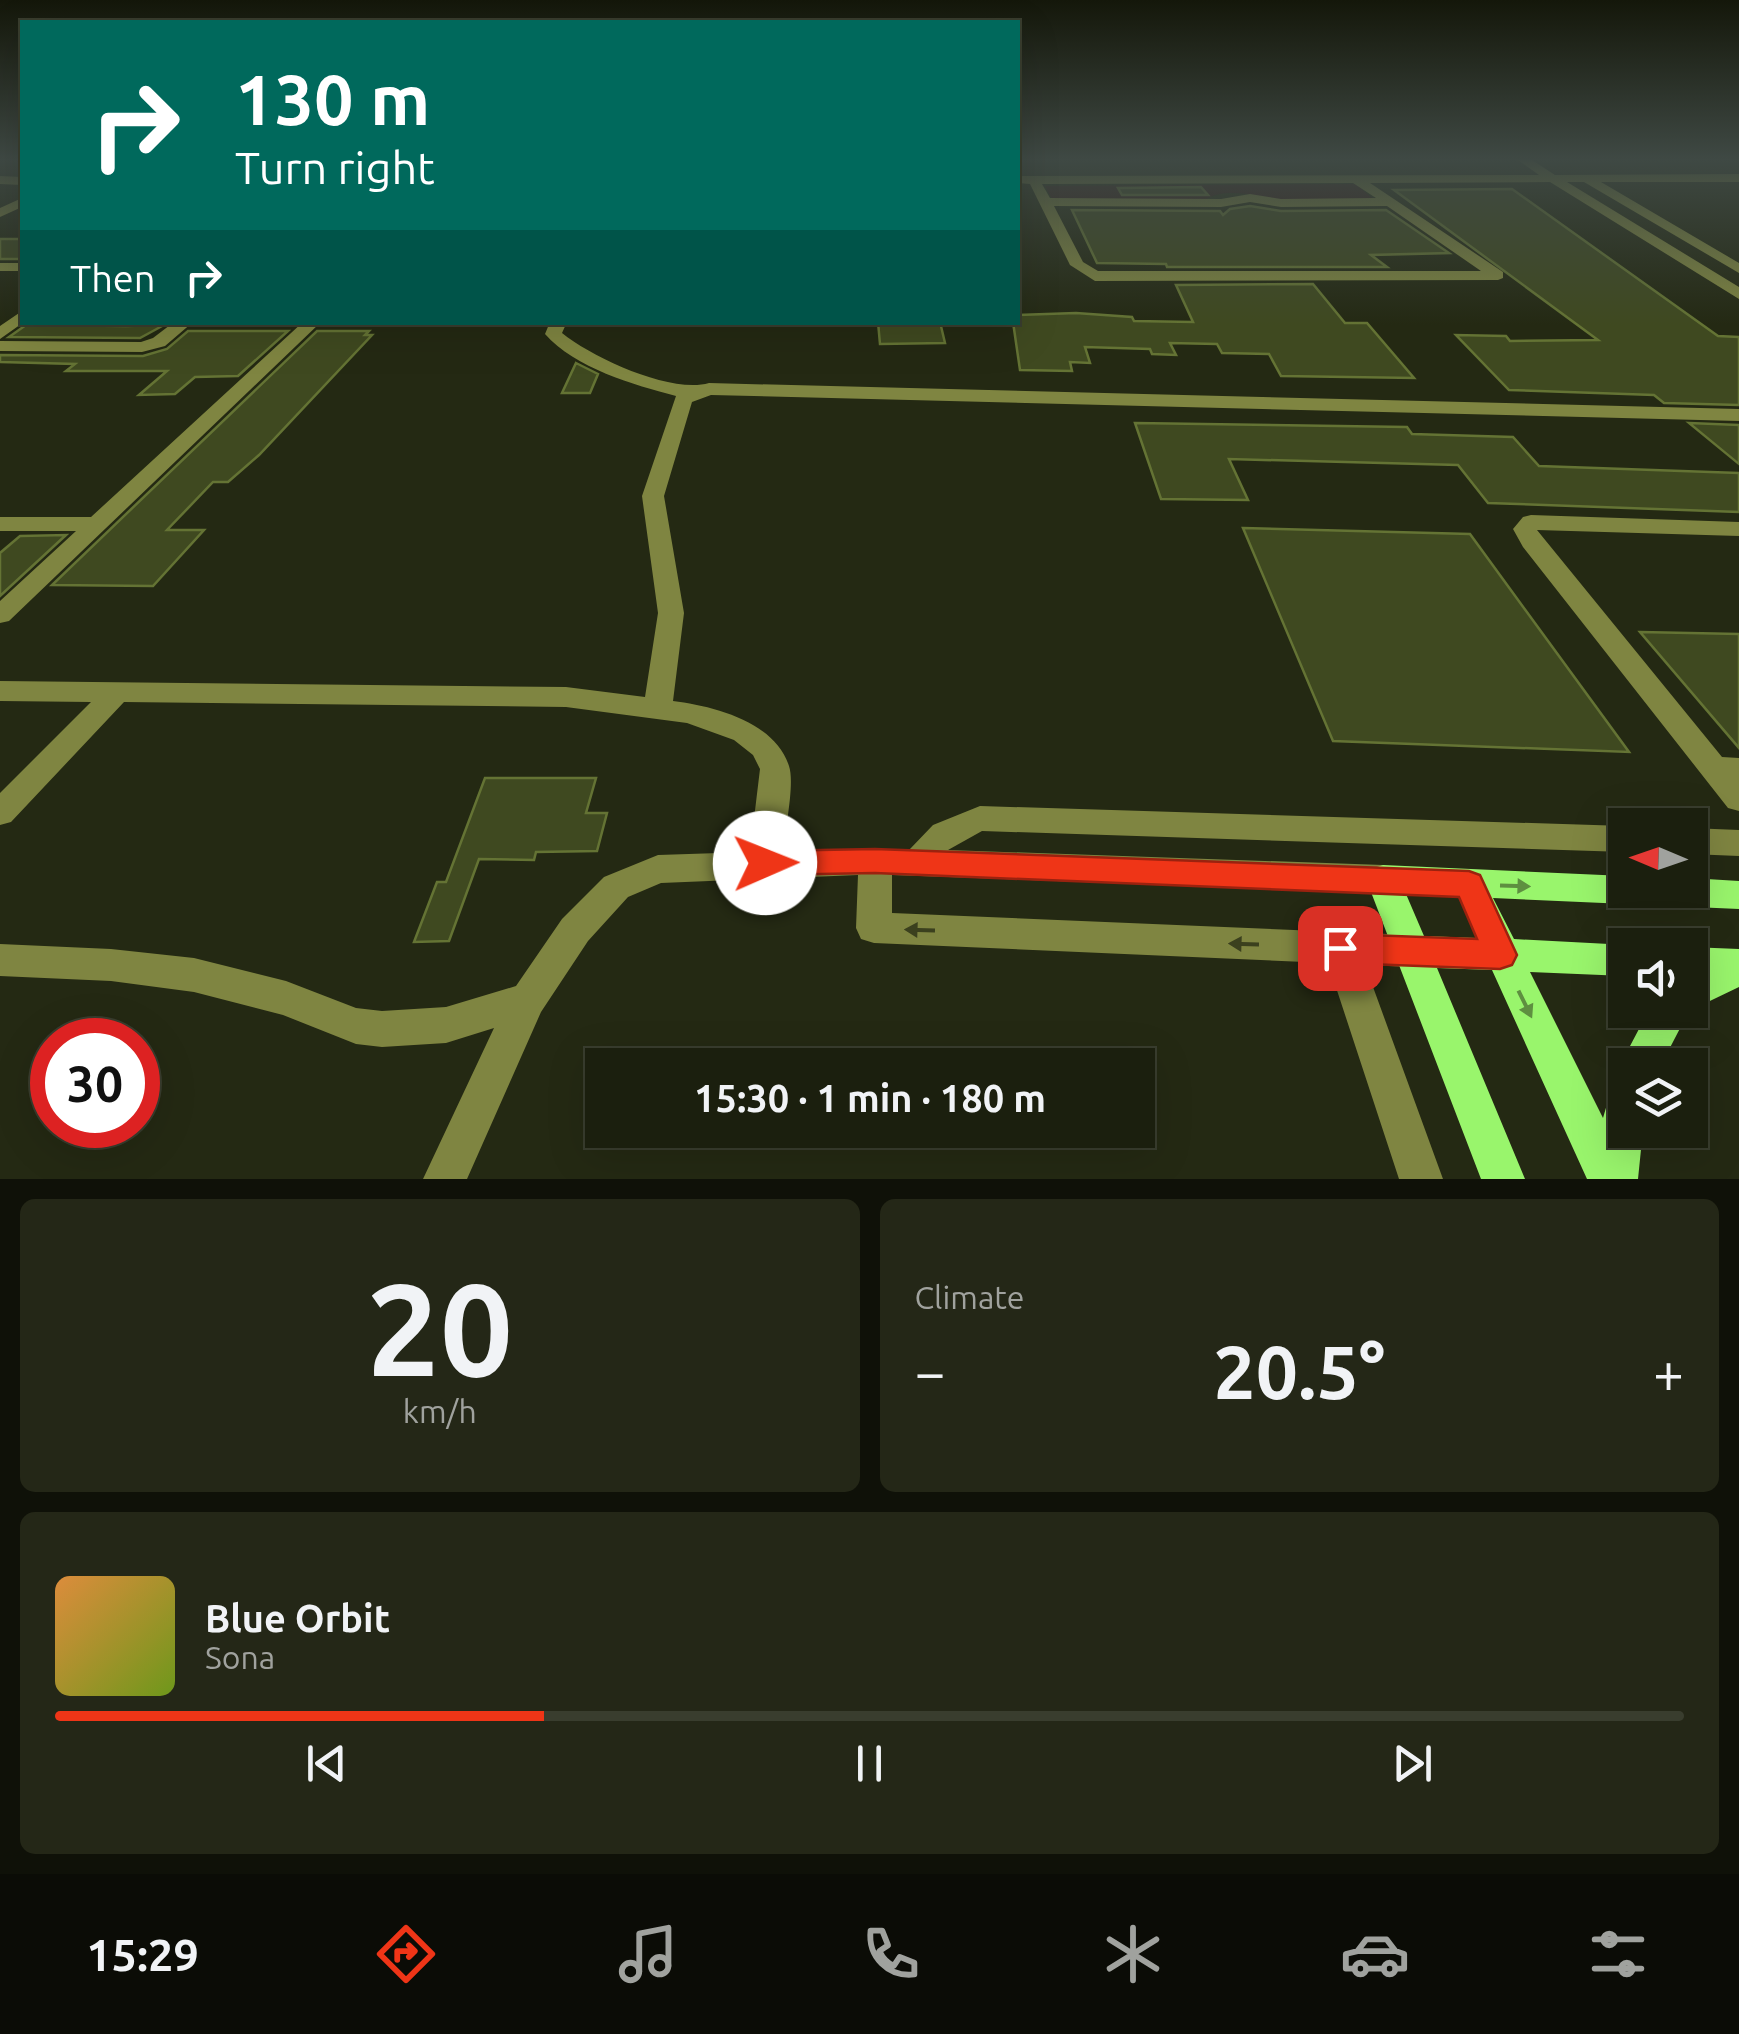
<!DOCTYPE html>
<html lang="en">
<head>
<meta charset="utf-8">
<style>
  body { margin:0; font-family:Ubuntu,sans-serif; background:#242717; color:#f1f3f6; height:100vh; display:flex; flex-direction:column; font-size:38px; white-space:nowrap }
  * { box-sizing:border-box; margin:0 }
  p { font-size:32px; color:#a0a29e }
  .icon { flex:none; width:55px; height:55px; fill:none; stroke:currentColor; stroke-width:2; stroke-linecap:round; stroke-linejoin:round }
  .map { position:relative; height:1179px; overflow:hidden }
  .panel { display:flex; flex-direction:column; gap:20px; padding:20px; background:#0f1108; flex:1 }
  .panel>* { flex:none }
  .hud { position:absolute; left:20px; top:20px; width:1000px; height:305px; border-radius:0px; box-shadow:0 10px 40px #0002,0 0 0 2px #393d2e; background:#00695c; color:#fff; overflow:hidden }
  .needle { width:65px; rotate:272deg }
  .tools { position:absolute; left:1608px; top:808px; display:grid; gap:20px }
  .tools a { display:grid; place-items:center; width:100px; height:100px; border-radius:0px; background:#1b1f0e; box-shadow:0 10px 40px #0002,0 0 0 2px #393d2e; font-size:50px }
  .speed { position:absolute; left:30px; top:1018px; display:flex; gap:20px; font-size:50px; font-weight:700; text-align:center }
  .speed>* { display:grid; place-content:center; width:130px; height:130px; border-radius:50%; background:#1b1f0e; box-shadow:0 10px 40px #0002,0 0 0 2px #393d2e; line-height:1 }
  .speed .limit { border:15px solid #d22; background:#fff; color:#111 }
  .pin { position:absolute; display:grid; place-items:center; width:85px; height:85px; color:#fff; margin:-42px; border-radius:20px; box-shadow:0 5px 15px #0006 }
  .me { position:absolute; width:110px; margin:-55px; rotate:89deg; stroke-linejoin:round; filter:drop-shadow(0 0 8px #0008) }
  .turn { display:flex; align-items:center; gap:35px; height:210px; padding:0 50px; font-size:45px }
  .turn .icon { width:130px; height:130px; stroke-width:2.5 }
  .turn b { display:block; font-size:70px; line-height:85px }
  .then { display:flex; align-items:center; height:95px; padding:0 50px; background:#0003; gap:20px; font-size:38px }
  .big { font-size:75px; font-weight:700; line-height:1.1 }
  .panel .card { flex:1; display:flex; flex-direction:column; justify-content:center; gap:15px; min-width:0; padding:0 35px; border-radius:15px; background:#242717 }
  .panel .dial { align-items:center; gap:0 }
  .dial b { font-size:130px; line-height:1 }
  .song { display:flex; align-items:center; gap:30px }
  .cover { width:120px; height:120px; border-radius:15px; background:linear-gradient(135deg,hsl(30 70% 55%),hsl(80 70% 35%)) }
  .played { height:10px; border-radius:5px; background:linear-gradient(90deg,#ef3517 30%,#393d2e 30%) }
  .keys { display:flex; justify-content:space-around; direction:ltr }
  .heat { display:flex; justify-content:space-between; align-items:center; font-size:55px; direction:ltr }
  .panel .tiles { flex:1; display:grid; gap:20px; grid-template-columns:1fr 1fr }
  .card:last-child { grid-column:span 2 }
  .trip { position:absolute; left:585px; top:1048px; width:570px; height:100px; border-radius:0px; background:#1b1f0e; box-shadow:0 10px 40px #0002,0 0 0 2px #393d2e; font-weight:700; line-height:100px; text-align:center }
  .tab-bar { display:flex; height:160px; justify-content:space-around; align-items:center; background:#0b0c06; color:#a0a29e }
  .tab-bar .icon { width:70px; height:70px }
  .tab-bar .on { color:#ef3517 }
  .tab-bar b { font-size:45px; color:#f1f3f6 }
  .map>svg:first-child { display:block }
  .green { fill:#331616 }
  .building { fill:#3f4920; stroke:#647334; stroke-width:2.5 }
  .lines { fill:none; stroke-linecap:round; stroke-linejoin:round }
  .minor { fill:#7f8541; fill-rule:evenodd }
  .major { fill:#99f56c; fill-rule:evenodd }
  .oneway { fill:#5e8f40 }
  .oneway2 { fill:#3b401e }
  .route { fill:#ef3517; stroke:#9b220f; stroke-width:2.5 }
</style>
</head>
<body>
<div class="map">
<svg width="1739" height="1179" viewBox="0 0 1739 1179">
  <rect width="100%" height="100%" fill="#242913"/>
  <path class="green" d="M1356 184 1373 199C1344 199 1313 203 1284 200 1258 197 1227 186 1204 200L1052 199 1045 186Z"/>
  <path class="building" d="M1201 187 1208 195H1122L1118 188Z
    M1512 189 1718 336 1739 337V405L1664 403 1654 395 1509 390 1456 335 1506 336 1510 341 1598 340 1394 190Z
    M1250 206 1281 211 1386 210 1449 253 1371 255 1387 267H1167L1166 264 1097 263 1072 210 1220 211 1223 215 1230 209Z
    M0 239H22V259H0Z
    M1313 284 1345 323H1367L1414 378 1281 376 1269 354 1222 353 1217 344 1170 343 1176 355 1152 354 1150 349 1085 347 1090 363 1070 362 1072 371 1020 370 1013 322H1018V315L1076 313 1132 317 1134 321 1193 322 1176 285Z
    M878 322H940L945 343 880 344Z
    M26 325 126 326 164 325 140 338 9 337Z
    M188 331H288L238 376 195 377 175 394 139 395 167 371H66L75 364 0 362V355L143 356 167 349Z
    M317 331H369L365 335H372L259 455 228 482H213L167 530H204L153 586 52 585Z
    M576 363 598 374 590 393H562Z
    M1135 423 1407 427 1412 434 1513 437 1539 466 1739 473V512L1488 503 1458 465 1229 459 1248 500 1161 499Z
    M1689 423 1739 425V464Z
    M1243 528 1470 534 1629 752 1333 741Z
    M66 535 0 596V553L20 536Z
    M1640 632 1739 634V748Z
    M485 778H596L586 813H607L597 851 536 852 534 860 479 859 449 941 414 942 437 882H446Z"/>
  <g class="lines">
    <path class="minor" d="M1518 160H1532L1555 175 1739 174V182H1601L1739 263V273L1584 182H1567L1739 287V299L1550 182 1370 183 1503 272V278L1498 280 1095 281 1070 265 1030 184 1018 183V176L1539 175ZM1353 183 1376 198 1281 199 1250 194 1221 199 1050 198 1042 184ZM1250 202 1281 207 1387 206 1481 271H1098L1083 262 1054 206 1221 207Z
      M0 176 22 177V185L0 184Z
      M22 198V207L0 217V208Z
      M0 263H22V271H0Z
      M22 311 24 322 0 339V326Z
      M174 322H193L165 346 142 352 0 351V341L141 342 153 338Z
      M303 322H321L9 621 0 623V601L76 531H0V517H91Z
      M550 322H567L562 333C593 358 671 394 709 383L1739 409V421L711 395 692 402 664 496 684 613 673 701C714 706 775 722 789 766 795 784 785 830 783 851L910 849 933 825 980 806 1625 826V852L982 831 948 850 1383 865 1395 869 1400 879 1395 889 1383 893 892 875V913L1412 935 1425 940 1430 951 1425 962 1412 967 1365 965 1443 1179H1399L1328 963 874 943 861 939 856 928 858 875 661 883 628 897 588 941 541 1012 467 1179H423L494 1028 446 1043 382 1047 356 1044 283 1015 194 992 111 981 0 976V944L111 949 194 958 286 981 356 1008 382 1011 446 1007 516 986 562 919 604 877 658 855 750 852 760 769 753 755 734 740 687 723 566 707 124 702 11 822 0 825V793L91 702 0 701V681L566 687 645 697 658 613 642 496 676 396C634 385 575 368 545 334Z
      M1531 515 1739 522V536L1537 530 1722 757 1739 758V811L1728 808 1523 547 1513 529 1523 517Z
      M1690 828 1739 830V856L1690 854Z"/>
    <path class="major" d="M1383 865 1625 876V890H1690V878L1739 881V909L1493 898 1514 939 1628 945H1625V976L1530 972 1603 1118 1610 1094 1625 1088V1130H1643L1638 1179H1587L1492 970 1437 968 1525 1179H1481L1366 879 1371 869ZM1406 894 1458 896 1477 938 1424 936Z
      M1690 947 1739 949V987L1689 1011 1661 1065H1625V1077L1620 1065 1649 1010H1690Z"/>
  </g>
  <defs><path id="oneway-solid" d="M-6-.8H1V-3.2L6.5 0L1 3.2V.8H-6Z" transform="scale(2.5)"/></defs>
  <g class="oneway">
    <use href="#oneway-solid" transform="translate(1515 886) rotate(2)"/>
    <use href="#oneway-solid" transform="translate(1525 1004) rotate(64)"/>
  </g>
  <g class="oneway2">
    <use href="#oneway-solid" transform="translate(920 930) rotate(-178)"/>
    <use href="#oneway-solid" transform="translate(1244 944) rotate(-178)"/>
  </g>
  <linearGradient id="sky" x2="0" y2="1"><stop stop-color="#14170a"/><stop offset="0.49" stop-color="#3f4944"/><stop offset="1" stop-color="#3f4944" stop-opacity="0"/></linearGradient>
  <rect width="1739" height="325" fill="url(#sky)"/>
  <path class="route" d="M875 849 1469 871 1480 875 1517 955 1512 965 1500 969 1340 963 1329 959 1324 948 1329 938 1340 934 1477 939 1459 897 875 873 765 875 754 872 749 863 754 854 765 851Z"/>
</svg>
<div class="tools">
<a><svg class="needle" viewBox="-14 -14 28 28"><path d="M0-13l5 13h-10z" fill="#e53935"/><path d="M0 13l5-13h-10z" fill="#a0a29e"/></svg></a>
<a><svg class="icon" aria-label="sound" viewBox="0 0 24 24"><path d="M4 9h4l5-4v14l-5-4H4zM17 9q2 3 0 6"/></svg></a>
<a><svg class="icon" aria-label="layers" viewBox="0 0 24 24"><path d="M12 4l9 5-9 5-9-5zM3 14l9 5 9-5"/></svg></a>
</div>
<div class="speed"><div class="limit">30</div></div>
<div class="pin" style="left:1340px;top:948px;background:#d93025"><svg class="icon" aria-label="arrive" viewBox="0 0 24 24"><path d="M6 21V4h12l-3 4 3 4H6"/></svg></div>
<svg class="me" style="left:765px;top:863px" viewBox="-20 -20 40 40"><circle r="19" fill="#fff"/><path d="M0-13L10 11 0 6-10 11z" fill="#ef3517"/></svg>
<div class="trip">15:30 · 1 min · 180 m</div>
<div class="hud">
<div class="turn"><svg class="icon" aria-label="right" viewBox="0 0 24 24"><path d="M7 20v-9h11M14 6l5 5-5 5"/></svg><div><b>130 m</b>Turn right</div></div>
<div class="then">Then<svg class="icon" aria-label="right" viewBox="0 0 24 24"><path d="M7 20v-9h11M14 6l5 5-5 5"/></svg></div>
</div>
</div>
<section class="panel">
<div class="tiles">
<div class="card dial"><b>20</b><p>km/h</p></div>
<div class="card"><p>Climate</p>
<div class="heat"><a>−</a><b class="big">20.5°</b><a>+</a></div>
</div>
<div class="card">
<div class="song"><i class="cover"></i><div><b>Blue Orbit</b><p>Sona</p></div></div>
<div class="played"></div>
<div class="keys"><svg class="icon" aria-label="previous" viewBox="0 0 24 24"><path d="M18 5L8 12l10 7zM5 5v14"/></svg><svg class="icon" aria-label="pause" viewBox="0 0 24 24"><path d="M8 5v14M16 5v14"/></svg><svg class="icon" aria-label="next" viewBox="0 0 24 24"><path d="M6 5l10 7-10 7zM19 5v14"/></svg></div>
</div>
</div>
</section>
<nav class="tab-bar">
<b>15:29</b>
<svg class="icon on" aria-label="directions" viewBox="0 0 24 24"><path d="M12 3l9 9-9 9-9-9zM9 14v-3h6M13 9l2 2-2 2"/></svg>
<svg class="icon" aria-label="music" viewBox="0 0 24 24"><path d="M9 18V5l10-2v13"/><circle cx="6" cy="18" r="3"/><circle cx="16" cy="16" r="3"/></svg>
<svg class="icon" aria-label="phone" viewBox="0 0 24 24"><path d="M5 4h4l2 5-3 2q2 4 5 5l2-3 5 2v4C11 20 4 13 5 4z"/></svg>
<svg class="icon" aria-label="climate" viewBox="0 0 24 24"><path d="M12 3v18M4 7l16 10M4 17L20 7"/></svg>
<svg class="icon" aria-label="car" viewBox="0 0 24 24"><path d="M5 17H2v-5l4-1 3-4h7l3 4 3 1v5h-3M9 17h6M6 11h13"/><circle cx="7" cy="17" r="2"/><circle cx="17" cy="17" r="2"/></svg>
<svg class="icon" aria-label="filters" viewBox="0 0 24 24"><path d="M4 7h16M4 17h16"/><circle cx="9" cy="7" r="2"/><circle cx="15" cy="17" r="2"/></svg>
</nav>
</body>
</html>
